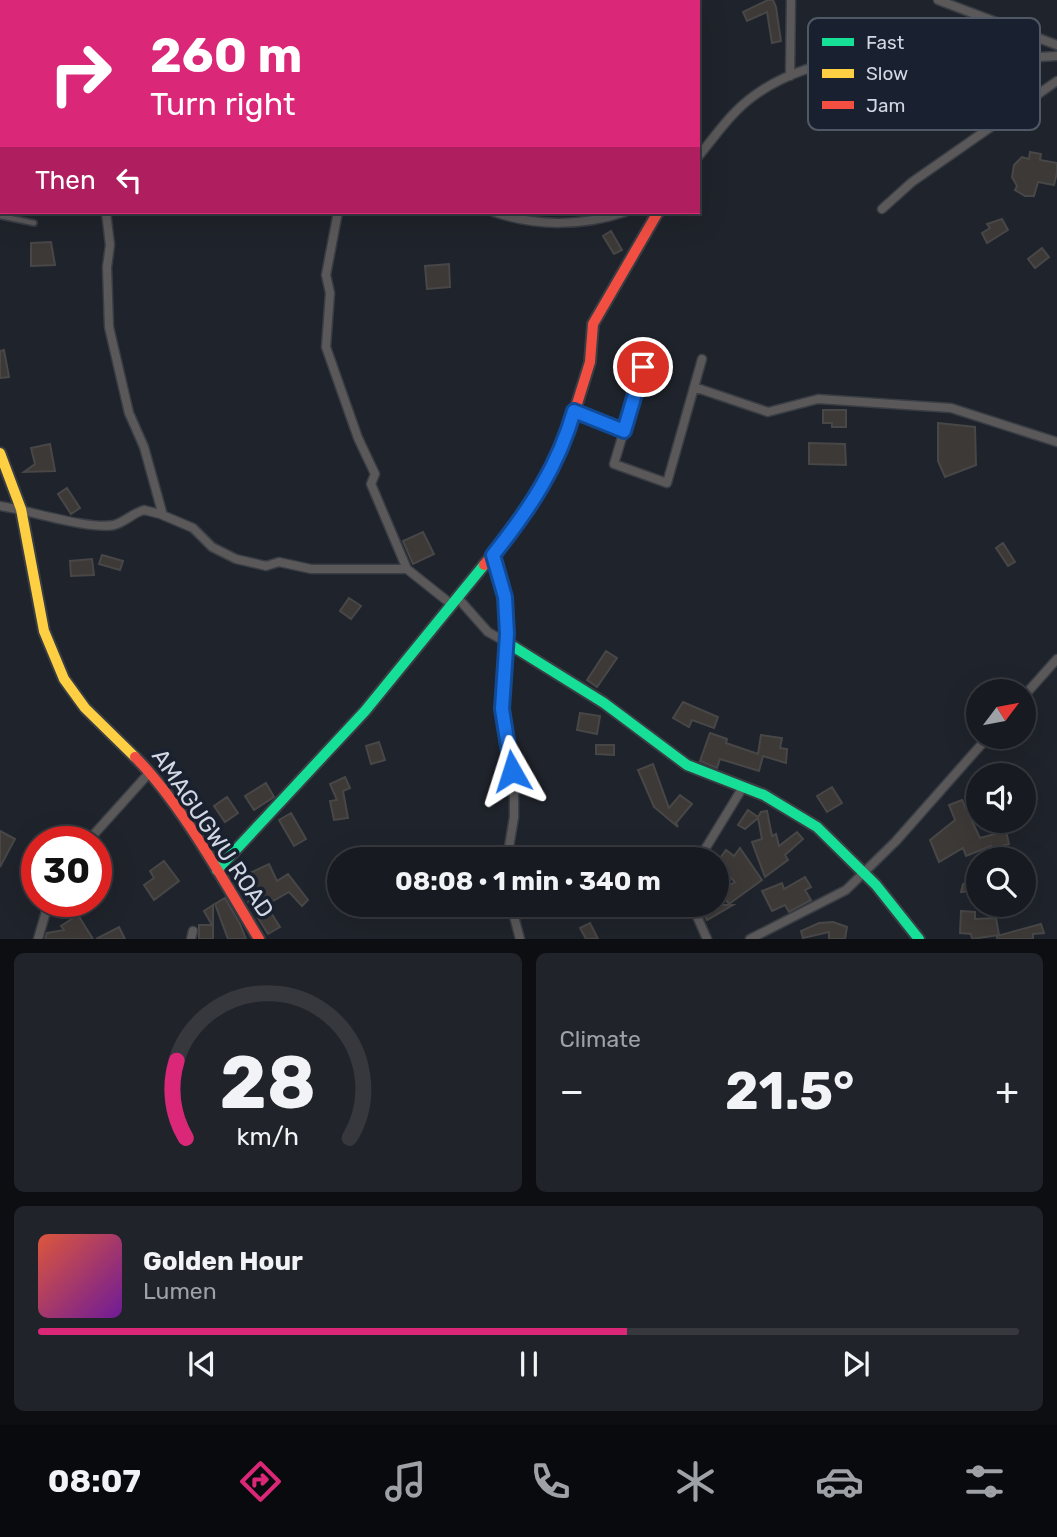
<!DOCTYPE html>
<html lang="en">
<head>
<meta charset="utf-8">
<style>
  body { margin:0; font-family:Rubik,sans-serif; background:#202329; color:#f1f3f6; height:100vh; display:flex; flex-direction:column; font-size:26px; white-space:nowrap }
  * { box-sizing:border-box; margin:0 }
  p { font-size:23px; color:#9ea1a5 }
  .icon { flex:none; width:38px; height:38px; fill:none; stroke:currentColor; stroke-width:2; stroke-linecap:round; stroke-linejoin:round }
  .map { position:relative; height:939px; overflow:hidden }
  .panel { display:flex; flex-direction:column; gap:14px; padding:14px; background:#0d0e12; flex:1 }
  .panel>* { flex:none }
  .guide { position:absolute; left:0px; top:0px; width:700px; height:214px; box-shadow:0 7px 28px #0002,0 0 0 2px #36383e; background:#db2777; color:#fff; overflow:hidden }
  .needle { width:46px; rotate:58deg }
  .fabs { position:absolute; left:966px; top:679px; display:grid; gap:14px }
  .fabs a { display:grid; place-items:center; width:70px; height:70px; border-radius:50%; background:#171a20; box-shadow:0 7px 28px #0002,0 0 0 2px #36383e; font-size:35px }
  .speed { position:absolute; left:21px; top:826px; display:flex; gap:14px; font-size:35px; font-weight:700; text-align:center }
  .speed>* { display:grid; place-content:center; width:91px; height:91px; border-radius:50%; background:#171a20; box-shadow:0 7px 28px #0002,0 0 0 2px #36383e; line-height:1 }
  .speed .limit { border:10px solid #d22; background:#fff; color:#111 }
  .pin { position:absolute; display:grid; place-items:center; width:60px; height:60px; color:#fff; margin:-30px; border:4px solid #fff; border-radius:50%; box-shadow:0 2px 7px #0007 }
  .me { position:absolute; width:77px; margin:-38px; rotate:354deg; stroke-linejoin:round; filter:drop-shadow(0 0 5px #0008) }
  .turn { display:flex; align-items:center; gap:24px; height:147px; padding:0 35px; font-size:32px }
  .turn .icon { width:91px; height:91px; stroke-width:2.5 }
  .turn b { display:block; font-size:49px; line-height:60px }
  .then { display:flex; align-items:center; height:66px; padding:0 35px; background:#0003; gap:14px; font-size:26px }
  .big { font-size:52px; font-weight:700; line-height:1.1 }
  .panel .widget { flex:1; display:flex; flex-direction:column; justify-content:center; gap:10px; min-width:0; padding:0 24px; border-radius:10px; background:#202329 }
  .panel .dial { align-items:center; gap:0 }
  .dial svg { height:182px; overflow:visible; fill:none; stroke:#36383e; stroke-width:7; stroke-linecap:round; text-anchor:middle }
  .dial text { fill:#f1f3f6; stroke:none }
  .song { display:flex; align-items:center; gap:21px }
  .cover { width:84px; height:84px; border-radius:10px; background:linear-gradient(135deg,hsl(10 70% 55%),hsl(280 70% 35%)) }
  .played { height:7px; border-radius:4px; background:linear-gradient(90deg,#db2777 60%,#36383e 60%) }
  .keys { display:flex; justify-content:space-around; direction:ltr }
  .heat { display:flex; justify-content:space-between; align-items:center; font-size:38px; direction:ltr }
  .panel .tiles { flex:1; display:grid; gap:14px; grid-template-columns:1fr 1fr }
  .widget:last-child { grid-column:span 2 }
  .trip { position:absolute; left:327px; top:847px; width:402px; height:70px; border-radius:35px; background:#171a20; box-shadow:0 7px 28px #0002,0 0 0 2px #36383e; font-weight:700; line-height:70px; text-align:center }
  .tabs { display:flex; height:112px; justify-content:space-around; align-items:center; background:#090a0d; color:#9ea1a5 }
  .tabs .icon { width:49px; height:49px }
  .tabs .selected { color:#db2777 }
  .tabs b { font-size:32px; color:#f1f3f6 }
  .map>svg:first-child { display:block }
  .building { fill:#3d3937; stroke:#484747; stroke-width:2 }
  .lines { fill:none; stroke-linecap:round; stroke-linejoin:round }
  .lane-casing { stroke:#393d44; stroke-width:8 }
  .street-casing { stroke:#393d44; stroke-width:11 }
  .fast-casing { stroke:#393d44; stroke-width:14 }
  .slow-casing { stroke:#393d44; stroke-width:14 }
  .jam-casing { stroke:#393d44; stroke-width:14 }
  .lane { stroke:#5a5859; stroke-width:4.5 }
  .street { stroke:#5a5859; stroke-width:8 }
  .fast { stroke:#16e098; stroke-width:10 }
  .slow { stroke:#ffcf43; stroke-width:10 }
  .jam { stroke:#f24e42; stroke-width:10 }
  .route-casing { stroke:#114b97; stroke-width:18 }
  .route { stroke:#1a73e8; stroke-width:12 }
  .labels { text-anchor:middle; stroke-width:7; stroke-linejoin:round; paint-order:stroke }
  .street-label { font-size:23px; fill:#d2d7e3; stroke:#192131 }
  .key { fill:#192131; stroke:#505866; stroke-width:2 }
  .key-label { font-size:19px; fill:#d2d7e3 }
</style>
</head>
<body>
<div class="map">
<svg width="1057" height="939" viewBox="0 0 1057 939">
  <rect width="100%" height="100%" fill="#1f232b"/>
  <path class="building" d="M768 0H773L776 7 781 41 772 43 767 12 747 21 743 12Z
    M1030 152 1041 154 1040 160 1057 163V172L1054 185 1038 182 1034 196H1025L1015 190 1017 186 1012 177 1014 165 1022 157 1029 159Z
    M1002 219 1008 230 987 243 982 233 990 228 987 224Z
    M611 231 622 250 614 254 603 236Z
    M51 242 55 265 31 266V243Z
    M1042 248 1049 257 1035 268 1028 259Z
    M449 264 450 287 427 289 425 266Z
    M4 350 9 377 0 378V351Z
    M823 410H846V427H832V423H823Z
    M938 423 975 427 976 465 945 477 938 461Z
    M809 443 845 444 846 465 809 464Z
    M50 444 55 471 24 472 35 464 31 448Z
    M67 488 80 508 71 514 58 494Z
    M423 532 434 554 413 564 403 541Z
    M1003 543 1015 562 1008 566 996 548Z
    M102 555 123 561 120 570 99 564Z
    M92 559 94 575 71 576 70 561Z
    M349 598 361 606 351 619 340 611Z
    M606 651 617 658 597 687 587 680Z
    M683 702 718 717 714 728 692 720 689 727 673 718Z
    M580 713 600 716 597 734 577 730Z
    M710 733 727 739 726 743 758 754 761 735 782 738 780 748 787 749 786 763 763 756 759 771 720 759 717 768 700 761Z
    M379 742 385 760 371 764 366 746Z
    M596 745H614V755L596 754Z
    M653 764 669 808 680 795 692 804 676 823 678 827 654 807 638 770Z
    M345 777 350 788 343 791 348 818 334 820 330 801 337 800 330 784Z
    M266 783 274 797 254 810 245 796Z
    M832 787 842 803 827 812 817 796Z
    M227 797 238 813 225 822 214 806Z
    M962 800 980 838 1006 831 1009 844 991 849V846L966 856 963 848 939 862 930 840 955 820 949 805Z
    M748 810 758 817 761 812 767 811 772 836 776 834 779 846 797 832 803 839 785 855 788 860 765 877 752 842 762 839 758 818 745 829 738 825Z
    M291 813 306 839 294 846 279 820Z
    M0 831 15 839 0 867Z
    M740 848 762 880 729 904 719 892 735 882 718 865V861L726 850 734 856Z
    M164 861 179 881 154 900 144 885 154 878 150 871Z
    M269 864 277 881 288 874 308 900 302 906 289 892 266 905 280 927 268 934 248 902 260 894 250 873Z
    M978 874V896L970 897 969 891 961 892 963 884 966 883V875Z
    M805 877 811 887 805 890 811 900 789 912 785 905 772 911 762 891 782 883 784 889Z
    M225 898 240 924 246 939H228L215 904Z
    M213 905V939H199V925H212L204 911Z
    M699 905H733L707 920Z
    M961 911 975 912V919L996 918 999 935 972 939 971 934 960 933Z
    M78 915 93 939H45L47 933 64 930 61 926Z
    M833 922 847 927 845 939H829V932L803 938 801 931 819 923Z
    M590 923 598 939H586L580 928Z
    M1041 924 1044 933 1033 934V939H997V936Z
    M119 927 125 939H96Z"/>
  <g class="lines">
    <defs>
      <path id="lane" d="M0 216 34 223"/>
      <path id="street" d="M194 0 197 2
        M938 0 1057 45
        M110 2V0
        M363 2 364 0
        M0 58 2 59
        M790 76 791 0
        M698 157C716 135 732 111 755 95 842 33 959 64 1057 56
        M882 209 912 182 1057 81
        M338 212 326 275 330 293 326 347 358 438 375 474 371 484 407 569
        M494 212C537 227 583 226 625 212
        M643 367 614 464 667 483 702 359
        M694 387 768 412 818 399 951 408 1057 442
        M574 411 624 431
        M0 506C28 510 88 530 114 525 125 522 133 513 144 510L160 514 162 512 144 447 129 413 109 327 107 267 110 245 106 212
        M160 514 193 528 212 547 236 559 266 566 279 562 311 569H407L451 604
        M457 597 488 632 506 642 502 709 514 793V817L507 859
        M1024 696 1057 659
        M87 842 150 772
        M699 859 743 787
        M511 905 520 939
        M692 905 707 939
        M38 939 49 901
        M191 939 193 931
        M750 939 846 890 896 841 988 737"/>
      <path id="fast" d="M493 555 504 597 506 642 604 703 687 765 764 795 817 827 876 885 919 939
        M217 870 365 711 484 565"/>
      <path id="slow" d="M0 453 21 509 44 631 64 679 85 708 135 757"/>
      <path id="jam" d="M484 565 529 510 567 436 590 362 593 324 658 212
        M135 757C181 803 225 883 259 939"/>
    </defs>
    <use href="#lane" class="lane-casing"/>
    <use href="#street" class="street-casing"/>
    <use href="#fast" class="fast-casing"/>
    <use href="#slow" class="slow-casing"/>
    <use href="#jam" class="jam-casing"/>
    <use href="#lane" class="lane"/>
    <use href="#street" class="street"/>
    <use href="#fast" class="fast"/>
    <use href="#slow" class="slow"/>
    <use href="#jam" class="jam"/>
  </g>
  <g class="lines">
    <defs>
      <path id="route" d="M512 771 502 709 507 634 505 597 493 555C529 510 558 467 574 411L624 431 643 367"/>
    </defs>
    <use href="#route" class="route-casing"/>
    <use href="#route" class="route"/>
  </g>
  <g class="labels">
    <g class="street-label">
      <text transform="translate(213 833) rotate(56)" y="8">AMAGUGWU ROAD</text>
    </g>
  </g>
  <rect x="808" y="18" width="232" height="112" rx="10" class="key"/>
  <rect x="822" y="38" width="32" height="8" fill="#16e098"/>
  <rect x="822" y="69" width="32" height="9" fill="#ffcf43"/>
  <rect x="822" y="101" width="32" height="8" fill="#f24e42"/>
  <g class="key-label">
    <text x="866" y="49">Fast</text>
    <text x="866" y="80">Slow</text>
    <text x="866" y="112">Jam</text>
  </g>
</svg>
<div class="fabs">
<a><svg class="needle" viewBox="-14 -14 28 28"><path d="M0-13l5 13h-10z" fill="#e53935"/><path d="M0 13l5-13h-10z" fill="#9ea1a5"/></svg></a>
<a><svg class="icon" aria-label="sound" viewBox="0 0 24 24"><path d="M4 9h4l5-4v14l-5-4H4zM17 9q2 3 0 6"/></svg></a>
<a><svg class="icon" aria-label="search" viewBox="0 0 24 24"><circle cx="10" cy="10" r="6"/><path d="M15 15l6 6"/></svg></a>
</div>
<div class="speed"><div class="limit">30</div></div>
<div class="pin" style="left:643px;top:367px;background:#d93025"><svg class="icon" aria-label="arrive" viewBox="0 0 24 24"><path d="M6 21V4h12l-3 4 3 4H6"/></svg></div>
<svg class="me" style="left:512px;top:771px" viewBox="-20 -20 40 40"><path d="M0-17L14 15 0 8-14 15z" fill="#1a73e8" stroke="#fff" stroke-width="4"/></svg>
<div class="trip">08:08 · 1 min · 340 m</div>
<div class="guide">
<div class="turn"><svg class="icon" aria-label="right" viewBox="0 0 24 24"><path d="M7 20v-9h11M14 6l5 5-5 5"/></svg><div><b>260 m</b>Turn right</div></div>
<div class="then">Then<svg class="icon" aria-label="left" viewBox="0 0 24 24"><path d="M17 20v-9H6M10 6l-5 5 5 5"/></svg></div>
</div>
</div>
<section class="panel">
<div class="tiles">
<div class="widget dial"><svg viewBox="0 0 100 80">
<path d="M14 69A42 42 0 1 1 86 69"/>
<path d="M14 69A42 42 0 0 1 10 35" stroke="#db2777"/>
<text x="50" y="56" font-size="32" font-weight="700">28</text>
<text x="50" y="72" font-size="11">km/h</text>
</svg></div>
<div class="widget"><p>Climate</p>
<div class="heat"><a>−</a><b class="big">21.5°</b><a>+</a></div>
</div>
<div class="widget">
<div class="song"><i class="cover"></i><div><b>Golden Hour</b><p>Lumen</p></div></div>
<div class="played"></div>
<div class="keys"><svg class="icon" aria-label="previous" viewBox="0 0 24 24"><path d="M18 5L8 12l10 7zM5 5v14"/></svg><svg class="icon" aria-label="pause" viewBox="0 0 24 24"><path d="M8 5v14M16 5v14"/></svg><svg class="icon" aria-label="next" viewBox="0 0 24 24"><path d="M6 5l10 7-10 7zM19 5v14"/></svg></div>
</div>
</div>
</section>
<nav class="tabs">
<b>08:07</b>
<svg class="icon selected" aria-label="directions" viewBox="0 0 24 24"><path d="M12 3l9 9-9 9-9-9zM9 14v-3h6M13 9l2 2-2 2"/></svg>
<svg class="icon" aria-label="music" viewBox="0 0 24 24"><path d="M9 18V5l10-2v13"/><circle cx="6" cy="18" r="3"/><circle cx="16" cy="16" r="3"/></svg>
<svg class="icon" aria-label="phone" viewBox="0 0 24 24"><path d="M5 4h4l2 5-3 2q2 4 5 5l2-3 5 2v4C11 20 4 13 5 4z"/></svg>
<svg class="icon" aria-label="climate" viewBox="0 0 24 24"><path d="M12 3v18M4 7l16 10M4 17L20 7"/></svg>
<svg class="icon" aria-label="car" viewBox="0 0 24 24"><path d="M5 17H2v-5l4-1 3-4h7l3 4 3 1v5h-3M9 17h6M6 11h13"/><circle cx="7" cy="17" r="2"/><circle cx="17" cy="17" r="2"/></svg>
<svg class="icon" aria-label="filters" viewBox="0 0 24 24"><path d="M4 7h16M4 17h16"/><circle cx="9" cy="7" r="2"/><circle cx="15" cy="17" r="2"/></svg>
</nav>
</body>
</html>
